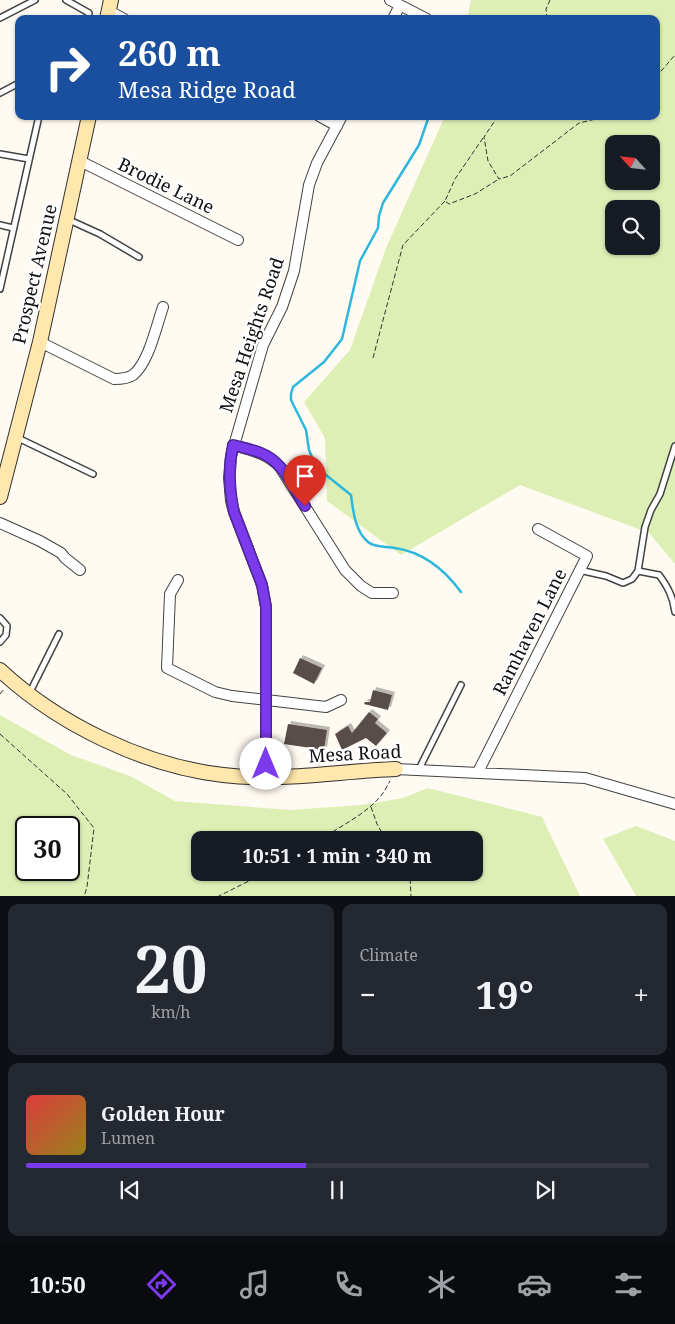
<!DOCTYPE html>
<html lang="en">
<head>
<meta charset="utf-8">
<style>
  body { margin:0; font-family:"Noto Serif",serif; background:#242831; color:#f1f3f6; height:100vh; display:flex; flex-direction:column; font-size:19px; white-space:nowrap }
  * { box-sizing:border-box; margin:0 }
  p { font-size:16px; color:#9ea1a6 }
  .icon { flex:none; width:28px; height:28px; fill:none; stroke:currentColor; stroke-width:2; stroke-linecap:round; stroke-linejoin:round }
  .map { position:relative; height:896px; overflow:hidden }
  .details { display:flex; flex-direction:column; gap:8px; padding:8px; background:#0d0f14; flex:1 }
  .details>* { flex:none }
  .top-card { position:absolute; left:15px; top:15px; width:645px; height:105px; border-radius:10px; box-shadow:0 1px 4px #0004; background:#1a4fa0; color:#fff; overflow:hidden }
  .needle { width:32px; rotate:297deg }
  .buttons { position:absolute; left:605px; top:135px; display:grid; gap:10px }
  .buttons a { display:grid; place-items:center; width:55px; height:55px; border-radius:10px; background:#171b24; box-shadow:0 1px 4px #0004; font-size:25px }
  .speed { position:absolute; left:15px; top:816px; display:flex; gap:10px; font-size:25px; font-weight:700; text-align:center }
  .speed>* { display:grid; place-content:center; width:65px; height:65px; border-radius:50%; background:#171b24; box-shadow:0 1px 4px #0004; line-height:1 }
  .speed .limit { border:2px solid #111; border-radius:8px; background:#fff; color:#111 }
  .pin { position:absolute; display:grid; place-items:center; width:42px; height:42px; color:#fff; margin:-51px -21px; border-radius:50% 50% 50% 0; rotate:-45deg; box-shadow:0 0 5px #0007 }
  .pin .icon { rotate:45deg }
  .me { position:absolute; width:55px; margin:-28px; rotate:0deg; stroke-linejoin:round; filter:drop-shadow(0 0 4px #0008) }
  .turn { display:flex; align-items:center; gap:18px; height:105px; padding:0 20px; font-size:22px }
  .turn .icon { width:65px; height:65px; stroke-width:2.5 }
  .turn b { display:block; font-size:35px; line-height:42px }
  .big { font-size:38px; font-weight:700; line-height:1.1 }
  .details .widget { flex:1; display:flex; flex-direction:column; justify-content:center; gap:8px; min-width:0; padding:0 18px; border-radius:10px; background:#242831 }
  .details .dial { align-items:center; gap:0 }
  .dial b { font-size:65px; line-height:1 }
  .song { display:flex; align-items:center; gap:15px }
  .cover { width:60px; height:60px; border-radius:8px; background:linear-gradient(135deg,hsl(0 70% 55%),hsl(50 70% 35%)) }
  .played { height:5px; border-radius:2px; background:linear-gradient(90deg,#7c3aed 45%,#363941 45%) }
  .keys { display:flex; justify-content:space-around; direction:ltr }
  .heat { display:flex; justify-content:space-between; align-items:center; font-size:28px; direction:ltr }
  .details .tiles { flex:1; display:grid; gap:8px; grid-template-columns:1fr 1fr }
  .widget:last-child { grid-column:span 2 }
  .trip { position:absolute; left:191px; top:831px; width:292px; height:50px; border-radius:10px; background:#171b24; box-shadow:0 1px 4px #0004; font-weight:700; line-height:50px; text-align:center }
  .tabs { display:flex; height:80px; justify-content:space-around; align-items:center; background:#090b0e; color:#9ea1a6 }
  .tabs .icon { width:35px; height:35px }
  .tabs .active { color:#7c3aed }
  .tabs b { font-size:22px; color:#f1f3f6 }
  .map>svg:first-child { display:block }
  .green { fill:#deefb6; fill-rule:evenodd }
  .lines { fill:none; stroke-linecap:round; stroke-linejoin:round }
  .stream { stroke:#2eb7dc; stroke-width:2.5 }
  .building { fill:#594d4a; filter:url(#shadow) }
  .lane-casing { stroke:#424242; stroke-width:8 }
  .street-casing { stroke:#424242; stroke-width:12 }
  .secondary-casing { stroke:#313131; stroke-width:16 }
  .path { stroke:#313131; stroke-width:1; stroke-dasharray:5 2.5; stroke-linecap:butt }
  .lane { stroke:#fff; stroke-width:5 }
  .street { stroke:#fff; stroke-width:10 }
  .secondary { stroke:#ffe7ad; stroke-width:14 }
  .route-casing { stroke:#51269a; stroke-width:12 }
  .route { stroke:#7c3aed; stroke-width:9 }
  .labels { text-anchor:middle; stroke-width:5; stroke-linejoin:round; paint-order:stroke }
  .street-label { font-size:18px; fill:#0f0f0f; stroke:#fff }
</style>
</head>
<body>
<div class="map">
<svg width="675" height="897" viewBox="0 0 675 897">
  <defs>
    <filter id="shadow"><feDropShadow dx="3" dy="-3" stdDeviation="0" flood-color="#0004"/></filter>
  </defs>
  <rect width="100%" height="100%" fill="#fffaf2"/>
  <path class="green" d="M471 0H675V564L649 533 520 485 401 555 327 501 325 438 304 402 350 350 386 248 445 116H656V19H467ZM614 144H651V181H614ZM614 209H651V246H614Z
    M0 715 71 755 130 776 175 801 290 810 361 805 403 798 428 788 542 817 580 896H0ZM26 828H69V870H26ZM200 840H475V872H200Z
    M636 826 675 841V896H636L603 839Z"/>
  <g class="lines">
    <path class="stream" d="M429 116 419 145 383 203 379 216 378 228 360 261 342 339 324 362 293 387 291 394V400L306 430 309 450 314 462 321 471 351 495C353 511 355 531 368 542 375 548 386 546 395 548 423 552 444 569 461 592"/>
  </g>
  <path class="building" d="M300 658 322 668 314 684 293 673Z
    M373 690 392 695 388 710 364 704 365 702H370Z
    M369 712 378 719 375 723 387 733 376 746 366 738 342 750 335 734 348 726 352 733Z
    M288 724 327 730 324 750 284 744Z"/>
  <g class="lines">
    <defs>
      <path id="lane" d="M66 0 89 13 88 19
        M0 18 35 0
        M0 93 19 83
        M0 154 29 159
        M67 219 100 234 139 257
        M0 225 13 228
        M0 289 39 116
        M18 438 93 474
        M579 570 606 576 623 583 632 579 638 571 645 527 651 510 660 494 675 446
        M638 571 659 575C668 587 673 597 675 612
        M0 618 7 626 6 635 0 642
        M30 692 59 634
        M419 769 461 685"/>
      <path id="street" d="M390 0 427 19
        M109 11 124 19
        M393 19 400 5
        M319 116 337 126
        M80 161 238 240
        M40 342 114 379C120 379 127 379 133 375 149 362 156 327 163 307
        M233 445C251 450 267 453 280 467L345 570 361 586 372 593H393
        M0 523 40 541 61 553 65 558 80 570
        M178 580 170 594 167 668 215 692 232 696 326 707 341 700
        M396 769 585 778 675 804
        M478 772 587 556 538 529
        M266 776V607L262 585 234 512 231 501 229 478 231 456 263 345 282 307 294 271 309 185 317 163 342 116"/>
      <path id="secondary" d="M107 19 111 0
        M0 497 40 342 89 116
        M0 670C58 724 144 766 223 775 279 782 340 771 396 769"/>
    </defs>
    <use href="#lane" class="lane-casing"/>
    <use href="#street" class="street-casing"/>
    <use href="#secondary" class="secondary-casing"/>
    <path class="path" d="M547 19 546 9 550 0
      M656 77 675 55
      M498 116 484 137 488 161 499 179 510 176 579 123 608 116
      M483 138 455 179 445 201 449 204 475 194 499 179
      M373 358 403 245 445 201
      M0 694 4 689
      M0 734 67 794 94 828 87 887 84 897
      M371 807 377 824 386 840
      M320 840C340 826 363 816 379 798 384 793 387 786 390 781
      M408 872 410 875 411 897
      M217 897 267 872"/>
    <use href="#lane" class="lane"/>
    <use href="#street" class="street"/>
    <use href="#secondary" class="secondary"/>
  </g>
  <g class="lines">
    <defs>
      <path id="route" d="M266 764V607L262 585 234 512C229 489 228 468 233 445 244 448 257 450 267 456 285 466 294 489 305 506"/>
    </defs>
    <use href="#route" class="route-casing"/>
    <use href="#route" class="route"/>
  </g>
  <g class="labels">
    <g class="street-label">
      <text transform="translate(166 186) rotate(26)" y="6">Brodie Lane</text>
      <text transform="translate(35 274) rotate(-77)" y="6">Prospect Avenue</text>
      <text transform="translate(252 335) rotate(-71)" y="6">Mesa Heights Road</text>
      <text transform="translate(530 632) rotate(-63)" y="6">Ramhaven Lane</text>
      <text transform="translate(355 754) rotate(-3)" y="6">Mesa Road</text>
    </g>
  </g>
</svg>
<div class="buttons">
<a><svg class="needle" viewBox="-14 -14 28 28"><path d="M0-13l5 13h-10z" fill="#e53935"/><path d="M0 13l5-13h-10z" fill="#9ea1a6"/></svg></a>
<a><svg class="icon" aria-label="search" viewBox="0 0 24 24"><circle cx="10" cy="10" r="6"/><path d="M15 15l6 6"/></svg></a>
</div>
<div class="speed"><div class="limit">30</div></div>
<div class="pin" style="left:305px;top:506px;background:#d93025"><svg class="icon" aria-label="arrive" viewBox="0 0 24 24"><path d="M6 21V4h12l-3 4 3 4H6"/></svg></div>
<svg class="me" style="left:266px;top:764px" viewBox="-20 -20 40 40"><circle r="19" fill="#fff"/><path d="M0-13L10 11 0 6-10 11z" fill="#7c3aed"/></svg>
<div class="trip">10:51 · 1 min · 340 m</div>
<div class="top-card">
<div class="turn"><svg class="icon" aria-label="right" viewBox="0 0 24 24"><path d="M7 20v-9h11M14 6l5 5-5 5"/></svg><div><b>260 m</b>Mesa Ridge Road</div></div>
</div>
</div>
<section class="details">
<div class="tiles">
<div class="widget dial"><b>20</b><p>km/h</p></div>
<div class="widget"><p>Climate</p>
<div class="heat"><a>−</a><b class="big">19°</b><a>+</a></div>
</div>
<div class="widget">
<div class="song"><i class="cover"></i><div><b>Golden Hour</b><p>Lumen</p></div></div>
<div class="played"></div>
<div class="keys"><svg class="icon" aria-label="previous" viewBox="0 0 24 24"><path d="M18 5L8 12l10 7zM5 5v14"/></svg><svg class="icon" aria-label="pause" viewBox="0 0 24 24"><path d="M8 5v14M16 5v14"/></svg><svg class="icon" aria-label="next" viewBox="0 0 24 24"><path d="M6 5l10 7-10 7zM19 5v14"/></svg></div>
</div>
</div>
</section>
<nav class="tabs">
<b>10:50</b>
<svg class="icon active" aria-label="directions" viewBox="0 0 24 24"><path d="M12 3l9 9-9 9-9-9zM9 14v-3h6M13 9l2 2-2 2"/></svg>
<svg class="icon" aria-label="music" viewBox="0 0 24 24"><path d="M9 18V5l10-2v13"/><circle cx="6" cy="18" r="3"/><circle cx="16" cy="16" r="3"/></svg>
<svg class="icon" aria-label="phone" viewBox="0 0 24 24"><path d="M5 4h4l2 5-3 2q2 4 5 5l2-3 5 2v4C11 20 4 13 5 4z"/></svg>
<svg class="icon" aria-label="climate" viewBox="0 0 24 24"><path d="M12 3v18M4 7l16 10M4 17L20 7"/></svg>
<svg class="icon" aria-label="car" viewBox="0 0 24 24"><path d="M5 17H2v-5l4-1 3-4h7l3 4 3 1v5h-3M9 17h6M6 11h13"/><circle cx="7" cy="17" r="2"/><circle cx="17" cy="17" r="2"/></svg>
<svg class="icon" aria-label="filters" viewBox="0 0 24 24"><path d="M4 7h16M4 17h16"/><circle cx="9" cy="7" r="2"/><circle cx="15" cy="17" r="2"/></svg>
</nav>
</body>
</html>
